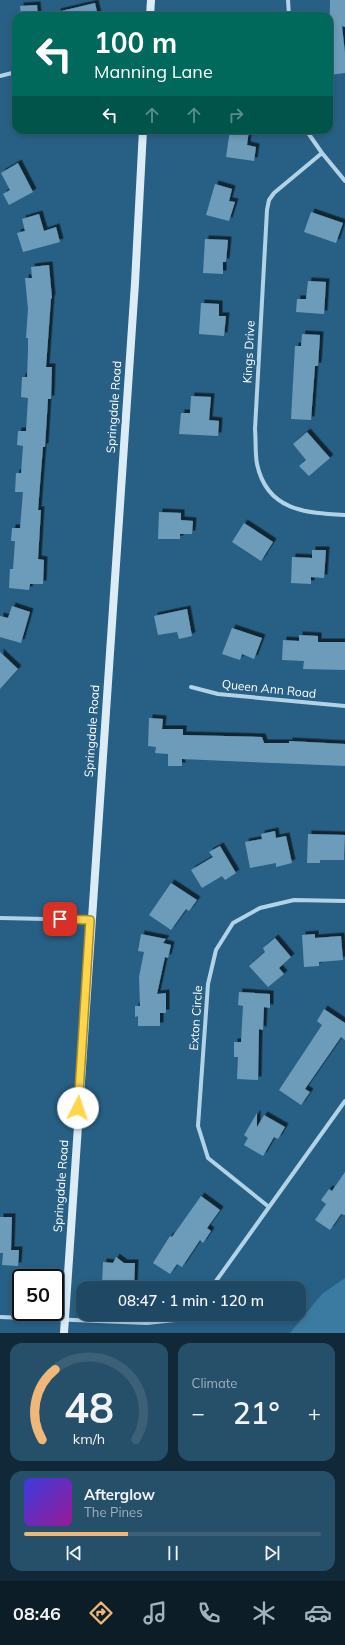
<!DOCTYPE html>
<html lang="en">
<head>
<meta charset="utf-8">
<style>
  body { margin:0; font-family:Mulish,sans-serif; background:#264f6a; color:#f1f3f6; height:100vh; display:flex; flex-direction:column; font-size:15px; white-space:nowrap }
  * { box-sizing:border-box; margin:0 }
  p { font-size:13px; color:#a1b2bf }
  .icon { flex:none; width:22px; height:22px; fill:none; stroke:currentColor; stroke-width:2; stroke-linecap:round; stroke-linejoin:round }
  .map { position:relative; height:1333px; overflow:hidden }
  .sheet { display:flex; flex-direction:column; gap:10px; padding:10px; background:#102837; flex:1 }
  .sheet>* { flex:none }
  .banner { position:absolute; left:12px; top:12px; width:321px; height:122px; border-radius:12px; box-shadow:0 2px 6px #0003,0 0 0 1px #3c6078; background:#00695c; color:#fff; overflow:hidden }
  .speed { position:absolute; left:12px; top:1269px; display:flex; gap:8px; font-size:20px; font-weight:700; text-align:center }
  .speed>* { display:grid; place-content:center; width:52px; height:52px; border-radius:50%; background:#1e4864; box-shadow:0 2px 6px #0003,0 0 0 1px #3c6078; line-height:1 }
  .speed .limit { border:2px solid #111; border-radius:6px; background:#fff; color:#111 }
  .pin { position:absolute; display:grid; place-items:center; width:34px; height:34px; color:#fff; margin:-17px; border-radius:8px; box-shadow:0 2px 6px #0006 }
  .me { position:absolute; width:44px; margin:-22px; rotate:4deg; stroke-linejoin:round; filter:drop-shadow(0 0 3px #0008) }
  .turn { display:flex; align-items:center; gap:14px; height:84px; padding:0 16px; font-size:18px }
  .turn .icon { width:52px; height:52px; stroke-width:2.5 }
  .turn b { display:block; font-size:28px; line-height:34px }
  .lanes { display:flex; align-items:center; height:38px; padding:0 16px; background:#0003; justify-content:center; gap:20px; direction:ltr }
  .lanes .off { opacity:.35 }
  .big { font-size:30px; font-weight:600; line-height:1.1 }
  .sheet .tile { flex:1; display:flex; flex-direction:column; justify-content:center; gap:6px; min-width:0; padding:0 14px; border-radius:12px; background:#264f6a }
  .sheet .dial { align-items:center; gap:0 }
  .dial svg { height:104px; overflow:visible; fill:none; stroke:#3c6078; stroke-width:7; stroke-linecap:round; text-anchor:middle }
  .dial text { fill:#f1f3f6; stroke:none }
  .song { display:flex; align-items:center; gap:12px }
  .cover { width:48px; height:48px; border-radius:6px; background:linear-gradient(135deg,hsl(240 70% 55%),hsl(300 70% 35%)) }
  .played { height:4px; border-radius:2px; background:linear-gradient(90deg,#efb878 35%,#3c6078 35%) }
  .keys { display:flex; justify-content:space-around; direction:ltr }
  .heat { display:flex; justify-content:space-between; align-items:center; font-size:22px; direction:ltr }
  .sheet .tiles { flex:1; display:grid; gap:10px; grid-template-columns:1fr 1fr }
  .tile:last-child { grid-column:span 2 }
  .trip { position:absolute; left:76px; top:1281px; width:230px; height:40px; border-radius:12px; background:#1e4864; box-shadow:0 2px 6px #0003,0 0 0 1px #3c6078; font-weight:600; line-height:40px; text-align:center }
  .tab-bar { display:flex; height:64px; justify-content:space-around; align-items:center; background:#0c1d28; color:#a1b2bf }
  .tab-bar .icon { width:28px; height:28px }
  .tab-bar .current { color:#efb878 }
  .tab-bar b { font-size:18px; color:#f1f3f6 }
  .map>svg:first-child { display:block }
  .green { fill:#3c7ba1 }
  .building { fill:#6c9cb9; filter:url(#shadow) }
  .lines { fill:none; stroke-linecap:round; stroke-linejoin:round }
  .minor { stroke:#b2d3e7; stroke-width:4 }
  .secondary { stroke:#dcecf7; stroke-width:8 }
  .route-casing { stroke:#a68a30; stroke-width:10 }
  .route { stroke:#ffd54a; stroke-width:7 }
  .labels { text-anchor:middle; stroke-width:4; stroke-linejoin:round; paint-order:stroke }
  .street-label { font-size:12px; fill:#fff; stroke:#286085 }
</style>
</head>
<body>
<div class="map">
<svg width="345" height="1333" viewBox="0 0 345 1333">
  <defs>
    <filter id="shadow"><feDropShadow dx="3.5" dy="-3.5" stdDeviation="0" flood-color="#0009"/></filter>
  </defs>
  <rect width="100%" height="100%" fill="#286085"/>
  <path class="green" d="M345 1278V1333H290L322 1294Z"/>
  <path class="building" d="M330 0H345V27L342 26 345 53V73L329 75Z
    M95 3 98 16H58L57 12Z
    M37 5 38 16H21L20 6Z
    M230 130H249L247 145 256 147 254 161 226 157Z
    M18 163 33 192 9 205 3 194 10 190 1 173Z
    M215 184 232 189 229 201 235 202 229 221 206 215Z
    M311 212 343 223 336 243 304 232Z
    M39 214 44 231 56 227 60 242 23 252 17 233 25 231 22 219Z
    M205 239 228 240 226 262H223V274L203 273Z
    M49 265 52 298 51 299 46 367H52L51 399H48L45 447H43L38 510H41L38 559 44 560 43 584H30L29 590 9 588 10 569H13L15 541H11L12 528H20L23 492H15L16 473H21L23 446 17 445 18 431H26L28 398 21 397 22 377H27L28 351V338H26L28 309 25 278H32L31 267Z
    M308 281 326 282 324 314 296 312 297 299H306Z
    M201 303 219 304V316H226L224 336 199 334Z
    M302 334 320 335 318 366H315L311 420 291 419 295 346H301Z
    M191 396 211 397 209 420 219 421 218 436 179 434 181 413H190Z
    M307 432 330 458 309 476 299 466 306 460 293 444Z
    M159 512 181 513V520L193 521 192 534H180V539H158Z
    M244 523 273 542 261 561 232 542Z
    M312 550H326L324 578 311 577V584L291 583 292 557 312 558Z
    M12 606 30 612 21 643 0 637V616L8 618Z
    M187 609 192 636 179 639 177 632 158 635 154 616Z
    M232 628 262 638 254 659 242 654 240 660 222 654Z
    M299 635 318 636V642H345V670L303 669 304 661 282 660 283 640 299 641Z
    M0 652 18 669 0 689Z
    M149 718 163 719 162 729H183V735L262 737 264 743H289V741L345 744V766L182 759V766H168V754L155 753 156 747 148 746Z
    M275 831 276 838 286 836 292 863 276 867V863L250 868 245 842 262 839 261 834Z
    M308 834 345 835 344 860H320V863H307Z
    M220 846 236 873 225 880 222 876 202 888 191 870 213 857 209 852Z
    M171 883 197 900 189 911 186 909 171 930 149 915Z
    M141 934 166 939 163 943 171 945 168 958 165 957 157 994 166 993V1013H160V1026H138V1016L135 1017V1006H140L139 977 144 952 138 951Z
    M315 934V938L341 936 343 960 319 962V966L304 967 302 935Z
    M275 938 291 957 279 968 284 974 268 987 249 966 265 952 263 948Z
    M239 992 270 994V1008L264 1007 263 1030 259 1029 258 1080 237 1079 238 1057H234V1042H241L243 1006 238 1005Z
    M324 1009 345 1023V1040L341 1037 305 1089 310 1092 301 1105 279 1090 322 1025 317 1021Z
    M257 1113V1127L264 1115 285 1127 278 1139 274 1137 263 1156 244 1145 248 1138 244 1135Z
    M345 1172V1215L341 1214 330 1230 315 1220 326 1204 321 1200 329 1189 332 1191Z
    M201 1196 220 1210 207 1228 211 1231 203 1243 200 1240 182 1267 177 1264 170 1274 153 1263 170 1236 172 1237Z
    M0 1217H12L11 1250H19L18 1266 2 1265 3 1253H0Z
    M116 1257 124 1263H135L134 1288H115V1285L102 1284 103 1262 113 1263Z"/>
  <g class="lines">
    <path class="minor" d="M288 0 289 16
      M0 76 16 72
      M306 130 322 153 345 181
      M322 153 274 193 269 200 267 210 255 429C256 440 255 453 257 464 267 511 306 513 345 515
      M191 687 218 694 345 706
      M0 918 91 920
      M269 1207 208 1158 198 1126 208 984 216 950 233 923 260 908 294 900 345 901
      M211 1288 345 1101
      M0 1317 147 1323 175 1320 184 1314"/>
    <path class="secondary" d="M150 16 151 0
      M64 1333 135 283 143 130"/>
  </g>
  <g class="lines">
    <defs>
      <path id="route" d="M60 919 90 920 78 1108"/>
    </defs>
    <use href="#route" class="route-casing"/>
    <use href="#route" class="route"/>
  </g>
  <g class="labels">
    <g class="street-label">
      <text transform="translate(249 352) rotate(-87)" y="4">Kings Drive</text>
      <text transform="translate(114 407) rotate(-86)" y="4">Springdale Road</text>
      <text transform="translate(269 689) rotate(6)" y="4">Queen Ann Road</text>
      <text transform="translate(92 731) rotate(-86)" y="4">Springdale Road</text>
      <text transform="translate(196 1018) rotate(-86)" y="4">Exton Circle</text>
      <text transform="translate(61 1186) rotate(-86)" y="4">Springdale Road</text>
    </g>
  </g>
</svg>
<div class="speed"><div class="limit">50</div></div>
<div class="pin" style="left:60px;top:919px;background:#d93025"><svg class="icon" aria-label="arrive" viewBox="0 0 24 24"><path d="M6 21V4h12l-3 4 3 4H6"/></svg></div>
<svg class="me" style="left:78px;top:1108px" viewBox="-20 -20 40 40"><circle r="19" fill="#fff"/><path d="M0-13L10 11 0 6-10 11z" fill="#ffd54a"/></svg>
<div class="trip">08:47 · 1 min · 120 m</div>
<div class="banner">
<div class="turn"><svg class="icon" aria-label="left" viewBox="0 0 24 24"><path d="M17 20v-9H6M10 6l-5 5 5 5"/></svg><div><b>100 m</b>Manning Lane</div></div>
<div class="lanes"><svg class="icon" aria-label="left" viewBox="0 0 24 24"><path d="M17 20v-9H6M10 6l-5 5 5 5"/></svg><svg class="icon off" aria-label="ahead" viewBox="0 0 24 24"><path d="M12 20V5M6 11l6-6 6 6"/></svg><svg class="icon off" aria-label="ahead" viewBox="0 0 24 24"><path d="M12 20V5M6 11l6-6 6 6"/></svg><svg class="icon off" aria-label="right" viewBox="0 0 24 24"><path d="M7 20v-9h11M14 6l5 5-5 5"/></svg></div>
</div>
</div>
<section class="sheet">
<div class="tiles">
<div class="tile dial"><svg viewBox="0 0 100 80">
<path d="M14 69A42 42 0 1 1 86 69"/>
<path d="M14 69A42 42 0 0 1 24 15" stroke="#efb878"/>
<text x="50" y="56" font-size="32" font-weight="700">48</text>
<text x="50" y="72" font-size="11">km/h</text>
</svg></div>
<div class="tile"><p>Climate</p>
<div class="heat"><a>−</a><b class="big">21°</b><a>+</a></div>
</div>
<div class="tile">
<div class="song"><i class="cover"></i><div><b>Afterglow</b><p>The Pines</p></div></div>
<div class="played"></div>
<div class="keys"><svg class="icon" aria-label="previous" viewBox="0 0 24 24"><path d="M18 5L8 12l10 7zM5 5v14"/></svg><svg class="icon" aria-label="pause" viewBox="0 0 24 24"><path d="M8 5v14M16 5v14"/></svg><svg class="icon" aria-label="next" viewBox="0 0 24 24"><path d="M6 5l10 7-10 7zM19 5v14"/></svg></div>
</div>
</div>
</section>
<nav class="tab-bar">
<b>08:46</b>
<svg class="icon current" aria-label="directions" viewBox="0 0 24 24"><path d="M12 3l9 9-9 9-9-9zM9 14v-3h6M13 9l2 2-2 2"/></svg>
<svg class="icon" aria-label="music" viewBox="0 0 24 24"><path d="M9 18V5l10-2v13"/><circle cx="6" cy="18" r="3"/><circle cx="16" cy="16" r="3"/></svg>
<svg class="icon" aria-label="phone" viewBox="0 0 24 24"><path d="M5 4h4l2 5-3 2q2 4 5 5l2-3 5 2v4C11 20 4 13 5 4z"/></svg>
<svg class="icon" aria-label="climate" viewBox="0 0 24 24"><path d="M12 3v18M4 7l16 10M4 17L20 7"/></svg>
<svg class="icon" aria-label="car" viewBox="0 0 24 24"><path d="M5 17H2v-5l4-1 3-4h7l3 4 3 1v5h-3M9 17h6M6 11h13"/><circle cx="7" cy="17" r="2"/><circle cx="17" cy="17" r="2"/></svg>
</nav>
</body>
</html>
